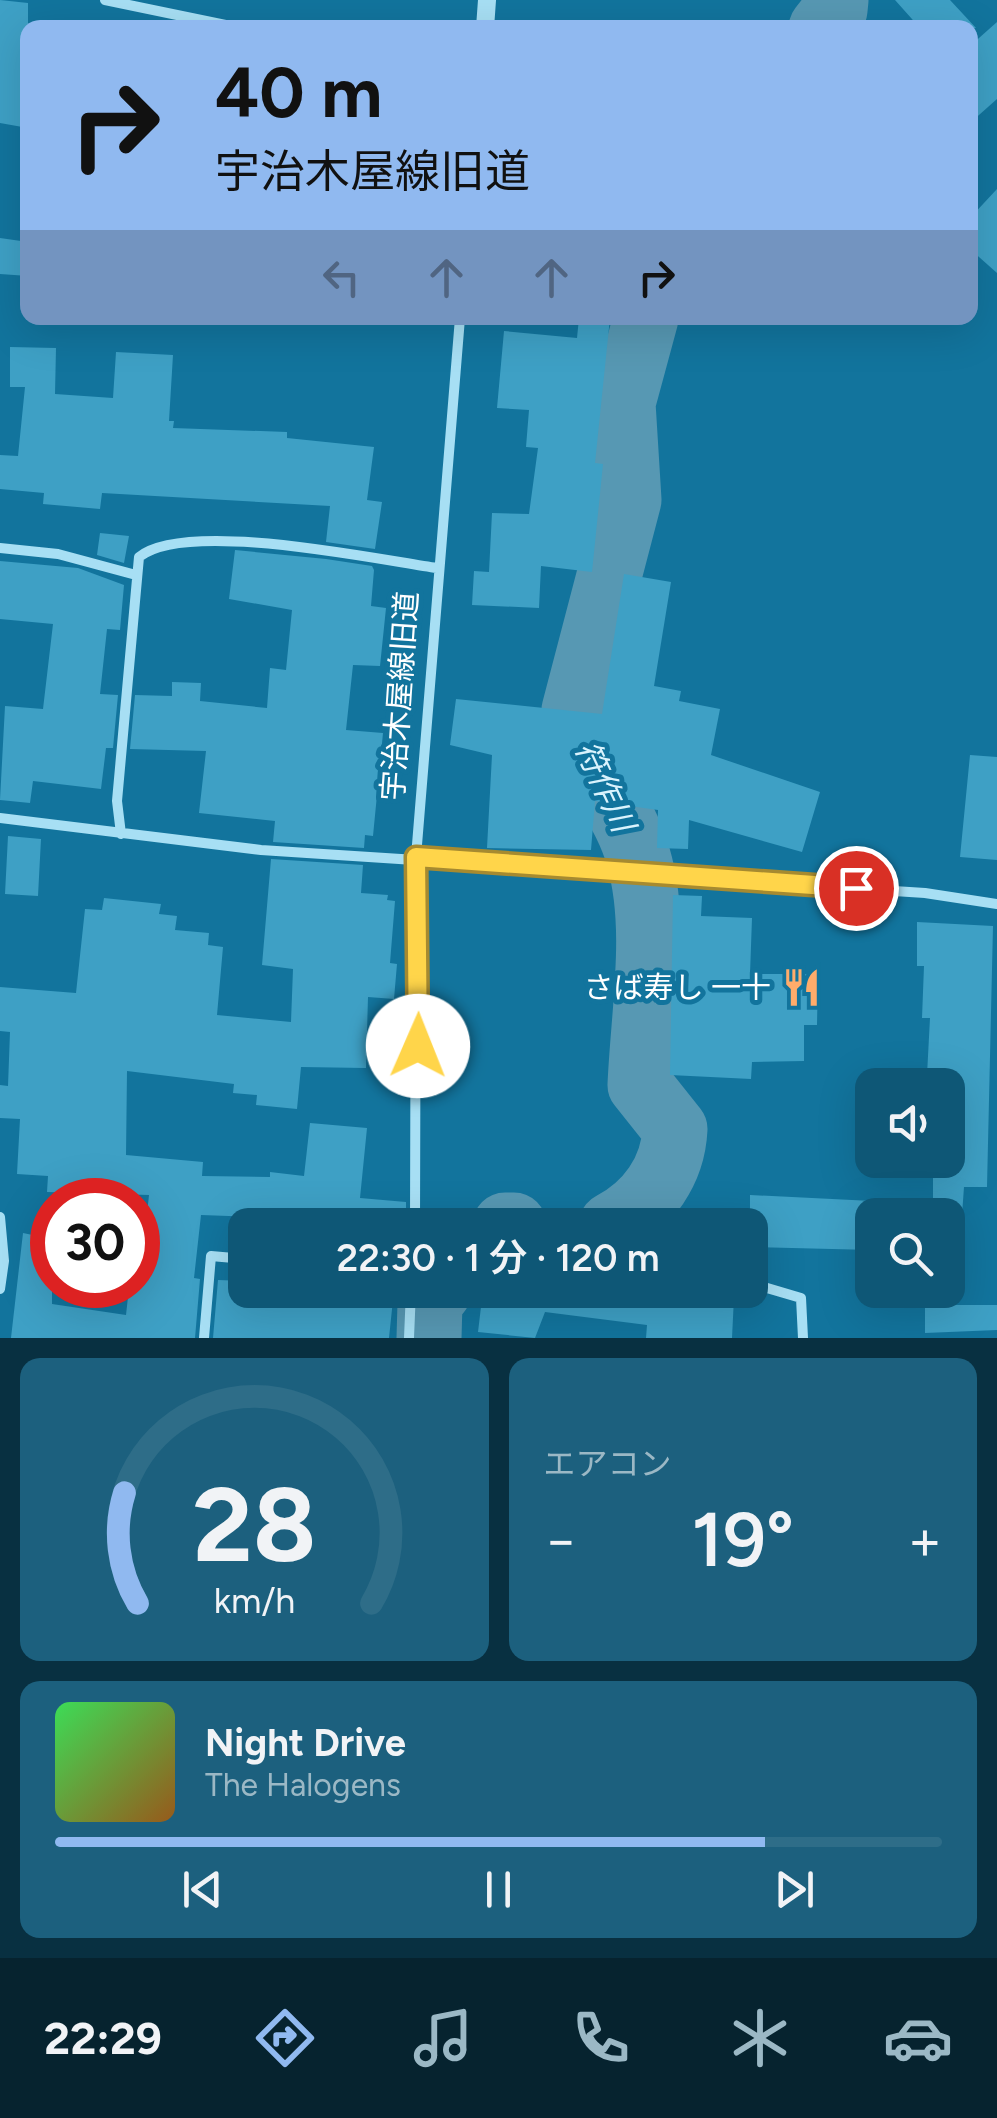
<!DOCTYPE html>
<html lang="ja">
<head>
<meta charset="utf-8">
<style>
  body { margin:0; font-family:Figtree,"Noto Sans JP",sans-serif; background:#1c607e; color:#f1f3f6; height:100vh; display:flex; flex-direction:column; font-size:38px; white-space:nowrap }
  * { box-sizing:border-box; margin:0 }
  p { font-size:32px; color:#9bb8c5 }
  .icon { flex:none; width:55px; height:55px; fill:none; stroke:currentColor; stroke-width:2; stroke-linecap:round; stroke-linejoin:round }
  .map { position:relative; height:1338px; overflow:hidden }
  .details { display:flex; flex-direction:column; gap:20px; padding:20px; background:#083041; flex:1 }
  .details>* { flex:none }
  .banner { position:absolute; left:20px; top:20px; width:958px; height:305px; border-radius:20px; box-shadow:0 10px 40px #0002; background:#90b9f0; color:#111; overflow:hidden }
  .fabs { position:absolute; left:855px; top:1068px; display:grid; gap:20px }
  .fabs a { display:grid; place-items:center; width:110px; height:110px; border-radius:20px; background:#0e5776; box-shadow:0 10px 40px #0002; font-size:50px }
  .speed { position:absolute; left:30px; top:1178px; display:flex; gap:20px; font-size:50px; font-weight:700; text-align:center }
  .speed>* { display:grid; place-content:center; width:130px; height:130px; border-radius:50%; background:#0e5776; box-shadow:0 10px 40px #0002; line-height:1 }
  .speed .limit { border:15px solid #d22; background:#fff; color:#111 }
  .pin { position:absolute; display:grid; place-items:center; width:85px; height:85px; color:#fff; margin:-42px; border:5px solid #fff; border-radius:50%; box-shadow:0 2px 10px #0007 }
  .me { position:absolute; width:110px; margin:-55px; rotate:1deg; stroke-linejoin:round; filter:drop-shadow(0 0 8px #0008) }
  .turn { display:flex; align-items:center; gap:35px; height:210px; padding:0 30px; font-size:45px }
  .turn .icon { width:130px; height:130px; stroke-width:2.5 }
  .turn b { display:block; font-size:70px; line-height:85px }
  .lanes { display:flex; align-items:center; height:95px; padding:0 30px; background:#0003; justify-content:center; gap:50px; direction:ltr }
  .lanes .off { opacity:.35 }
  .big { font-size:75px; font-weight:600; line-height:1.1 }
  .details .card { flex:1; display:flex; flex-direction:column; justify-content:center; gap:15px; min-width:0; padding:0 35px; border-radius:20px; background:#1c607e }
  .details .dial { align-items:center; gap:0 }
  .dial svg { height:260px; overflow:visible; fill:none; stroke:#2e6d88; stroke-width:7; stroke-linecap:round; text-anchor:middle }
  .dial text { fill:#f1f3f6; stroke:none }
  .song { display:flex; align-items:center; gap:30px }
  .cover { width:120px; height:120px; border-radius:15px; background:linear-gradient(135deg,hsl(130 70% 55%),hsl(30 70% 35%)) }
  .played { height:10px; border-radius:5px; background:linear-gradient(90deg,#90b9f0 80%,#2e6d88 80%) }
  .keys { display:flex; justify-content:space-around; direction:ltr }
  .heat { display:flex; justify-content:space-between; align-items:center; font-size:55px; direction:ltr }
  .details .tiles { flex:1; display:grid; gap:20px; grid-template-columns:1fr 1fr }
  .card:last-child { grid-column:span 2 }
  .trip { position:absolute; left:228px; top:1208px; width:540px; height:100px; border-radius:20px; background:#0e5776; box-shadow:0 10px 40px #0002; font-weight:600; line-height:100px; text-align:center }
  .dock { display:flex; height:160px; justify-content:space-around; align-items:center; background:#06232f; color:#9bb8c5 }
  .dock .icon { width:70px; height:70px }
  .dock .selected { color:#90b9f0 }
  .dock b { font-size:45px; color:#f1f3f6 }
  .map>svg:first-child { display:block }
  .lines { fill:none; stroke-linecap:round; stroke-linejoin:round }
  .river { stroke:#5798b3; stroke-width:65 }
  .building { fill:#3ea0c5 }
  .minor { stroke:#a7dff4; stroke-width:10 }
  .tertiary { stroke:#a7dff4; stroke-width:18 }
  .route-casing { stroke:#a68a30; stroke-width:25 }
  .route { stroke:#ffd54a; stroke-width:18 }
  .labels { text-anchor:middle; stroke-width:10; stroke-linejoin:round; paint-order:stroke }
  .street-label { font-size:30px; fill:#fff; stroke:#12749d }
  .poi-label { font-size:30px; fill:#fff; stroke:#12749d; text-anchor:end }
  .water-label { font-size:32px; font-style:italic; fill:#daf3fd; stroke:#12749d }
</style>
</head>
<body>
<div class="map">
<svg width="997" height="1338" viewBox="0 0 997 1338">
  <rect width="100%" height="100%" fill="#12749d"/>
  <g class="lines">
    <path class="river" d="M821 28 835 10 836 0
      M505 1225H514
      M611 1225C648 1206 673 1171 675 1129L640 1085C643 1013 659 927 638 856 623 804 585 769 574 710L629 500 623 403 646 318
      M429 1338 430 1303 440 1290"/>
  </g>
  <path class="building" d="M0 0 28 3V128L0 123Z
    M895 0H950L976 28H920Z
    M997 22V99L970 123V46Z
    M997 189V273L970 249V218Z
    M0 238 28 242V276L0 274Z
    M579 318H610L595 463 603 464 592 572 541 566 539 608 472 605 474 571 489 572 492 513 529 514 538 448 526 447 529 410 497 408 504 331 577 338Z
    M10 347 56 348 55 394 113 398 116 352 173 355 169 421H174L173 428 287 432V438L374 447 367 500 382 502 375 549 326 542 330 506 102 493 100 509 43 504 44 493 0 489V455L18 456 25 387H10Z
    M100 533 129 536 124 563 97 555Z
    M235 550 326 559 372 566 374 570 371 606 386 608 380 666 353 665 346 730 383 733 373 836 365 835 364 848 273 842 275 821 199 813 206 751 130 749 135 695 172 696V682L201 683 200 701 267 708 270 668 286 670 292 610 229 599Z
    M0 561 78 568 124 585 120 630 107 629 100 694 118 695 113 748H106L101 789 33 781 30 803 0 800 5 706 43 709 53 624 0 619Z
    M624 574 671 582 654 686 681 691 679 701 720 709 711 755 820 792 802 852 689 820 688 849 657 848 658 810 595 801 591 850 487 848 492 755 450 745 456 699 602 714Z
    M970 755 997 757V860L960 857Z
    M8 836 41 839 38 896 5 894Z
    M271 859 363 865 361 893 388 895 387 900 395 901 390 963 397 964 394 999 368 997 366 1068 301 1067 297 1109 256 1105 257 1095 233 1093 234 1084 127 1071 126 1155 203 1162 202 1176 270 1177V1172L304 1176 310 1123 367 1128 360 1198 406 1202V1225H332L283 1218 201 1215 194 1278 200 1279 195 1338H11L23 1233 52 1239V1304L126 1315 129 1288 139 1289 149 1195 47 1192 48 1176 17 1174 20 1119 0 1118V1085L8 1086 10 1032 0 1031V987L76 993 85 909 102 910 104 898 161 904 159 914 177 916 175 930 209 933 208 945 223 947 217 1015 291 1022 293 969 262 965Z
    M673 895 702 896 701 916 752 918 750 974H818L817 1025H804V1061L752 1062 751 1079 670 1075Z
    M917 922 993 926 987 1187H964L962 1215H933V1160H948V1076L927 1075 930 1018H922L924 966H917Z
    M750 1195 872 1201V1250L750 1247Z
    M218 1280 245 1281V1290H394L389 1338H213Z
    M483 1290H695V1295L734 1297 732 1338H646L647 1325 545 1312 535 1338 478 1332Z
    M925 1305H997V1330L925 1333Z"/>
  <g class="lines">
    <path class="minor" d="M105 0 240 28
      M0 548 58 554 136 575
      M0 818 261 850 925 893 997 904
      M121 834 117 801 139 557C185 519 375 559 437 568
      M0 1217 4 1261 0 1289
      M415 1225 416 857 460 318
      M750 1283 801 1298 803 1338
      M204 1338 211 1256 245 1259
      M409 1338 411 1290"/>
    <path class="tertiary" d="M485 28 487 0"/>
  </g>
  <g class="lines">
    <defs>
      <path id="route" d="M418 1046 416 857 856 888"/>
    </defs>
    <use href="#route" class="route-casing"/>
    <use href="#route" class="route"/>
  </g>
  <defs>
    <symbol id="restaurant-bare" viewBox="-9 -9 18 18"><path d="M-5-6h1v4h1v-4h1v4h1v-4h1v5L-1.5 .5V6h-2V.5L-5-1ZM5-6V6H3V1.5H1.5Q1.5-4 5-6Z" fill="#ffac6b" stroke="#12749d" stroke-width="2.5" paint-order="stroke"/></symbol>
  </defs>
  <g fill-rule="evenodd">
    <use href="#restaurant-bare" x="774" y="960" width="55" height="55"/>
  </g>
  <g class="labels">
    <g class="street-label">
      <text transform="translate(400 696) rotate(-86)" y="10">宇治木屋線旧道</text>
    </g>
    <g class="poi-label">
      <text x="771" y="998">さば寿し 一十</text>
    </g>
    <g class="water-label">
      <text transform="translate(605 786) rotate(65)" y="11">符作川</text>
    </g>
  </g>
</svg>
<div class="fabs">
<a><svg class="icon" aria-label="sound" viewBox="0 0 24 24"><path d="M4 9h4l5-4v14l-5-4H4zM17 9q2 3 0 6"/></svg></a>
<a><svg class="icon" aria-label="search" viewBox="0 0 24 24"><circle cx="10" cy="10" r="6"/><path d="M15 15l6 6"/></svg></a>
</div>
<div class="speed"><div class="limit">30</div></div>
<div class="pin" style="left:856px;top:888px;background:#d93025"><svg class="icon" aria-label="arrive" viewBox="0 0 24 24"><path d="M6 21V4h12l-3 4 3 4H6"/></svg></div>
<svg class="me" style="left:418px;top:1046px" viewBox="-20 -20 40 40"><circle r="19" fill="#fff"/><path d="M0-13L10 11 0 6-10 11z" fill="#ffd54a"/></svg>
<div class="trip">22:30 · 1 分 · 120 m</div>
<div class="banner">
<div class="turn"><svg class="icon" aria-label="right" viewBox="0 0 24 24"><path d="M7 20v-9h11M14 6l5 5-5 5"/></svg><div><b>40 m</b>宇治木屋線旧道</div></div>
<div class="lanes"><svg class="icon off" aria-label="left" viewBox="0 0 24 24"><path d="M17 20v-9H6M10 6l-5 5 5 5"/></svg><svg class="icon off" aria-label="ahead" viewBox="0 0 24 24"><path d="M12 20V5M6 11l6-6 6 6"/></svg><svg class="icon off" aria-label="ahead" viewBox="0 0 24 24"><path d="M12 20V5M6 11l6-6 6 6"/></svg><svg class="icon" aria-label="right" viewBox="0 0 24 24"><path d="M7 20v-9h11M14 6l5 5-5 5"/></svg></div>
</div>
</div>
<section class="details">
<div class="tiles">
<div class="card dial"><svg viewBox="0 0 100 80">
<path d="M14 69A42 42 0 1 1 86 69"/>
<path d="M14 69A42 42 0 0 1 10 35" stroke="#90b9f0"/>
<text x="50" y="56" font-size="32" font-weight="700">28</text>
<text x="50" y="72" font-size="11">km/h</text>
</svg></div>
<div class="card"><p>エアコン</p>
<div class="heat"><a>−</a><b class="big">19°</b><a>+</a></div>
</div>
<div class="card">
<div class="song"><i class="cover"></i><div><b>Night Drive</b><p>The Halogens</p></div></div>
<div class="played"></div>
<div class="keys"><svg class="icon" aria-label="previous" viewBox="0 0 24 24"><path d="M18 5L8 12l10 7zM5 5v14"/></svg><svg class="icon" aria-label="pause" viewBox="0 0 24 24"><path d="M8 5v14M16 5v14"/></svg><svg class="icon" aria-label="next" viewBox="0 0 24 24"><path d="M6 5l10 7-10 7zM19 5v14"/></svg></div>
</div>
</div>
</section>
<nav class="dock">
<b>22:29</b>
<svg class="icon selected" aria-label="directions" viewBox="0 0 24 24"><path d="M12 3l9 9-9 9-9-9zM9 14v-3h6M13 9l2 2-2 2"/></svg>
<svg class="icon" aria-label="music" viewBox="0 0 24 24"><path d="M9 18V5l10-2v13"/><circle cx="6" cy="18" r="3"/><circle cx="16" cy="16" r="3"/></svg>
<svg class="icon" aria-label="phone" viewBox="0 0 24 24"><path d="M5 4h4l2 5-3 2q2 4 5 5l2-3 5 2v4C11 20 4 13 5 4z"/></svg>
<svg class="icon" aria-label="climate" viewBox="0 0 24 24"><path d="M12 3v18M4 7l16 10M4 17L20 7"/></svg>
<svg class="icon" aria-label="car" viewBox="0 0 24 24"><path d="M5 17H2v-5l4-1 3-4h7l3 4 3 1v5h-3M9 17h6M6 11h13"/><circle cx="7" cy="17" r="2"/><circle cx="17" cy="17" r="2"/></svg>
</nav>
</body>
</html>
